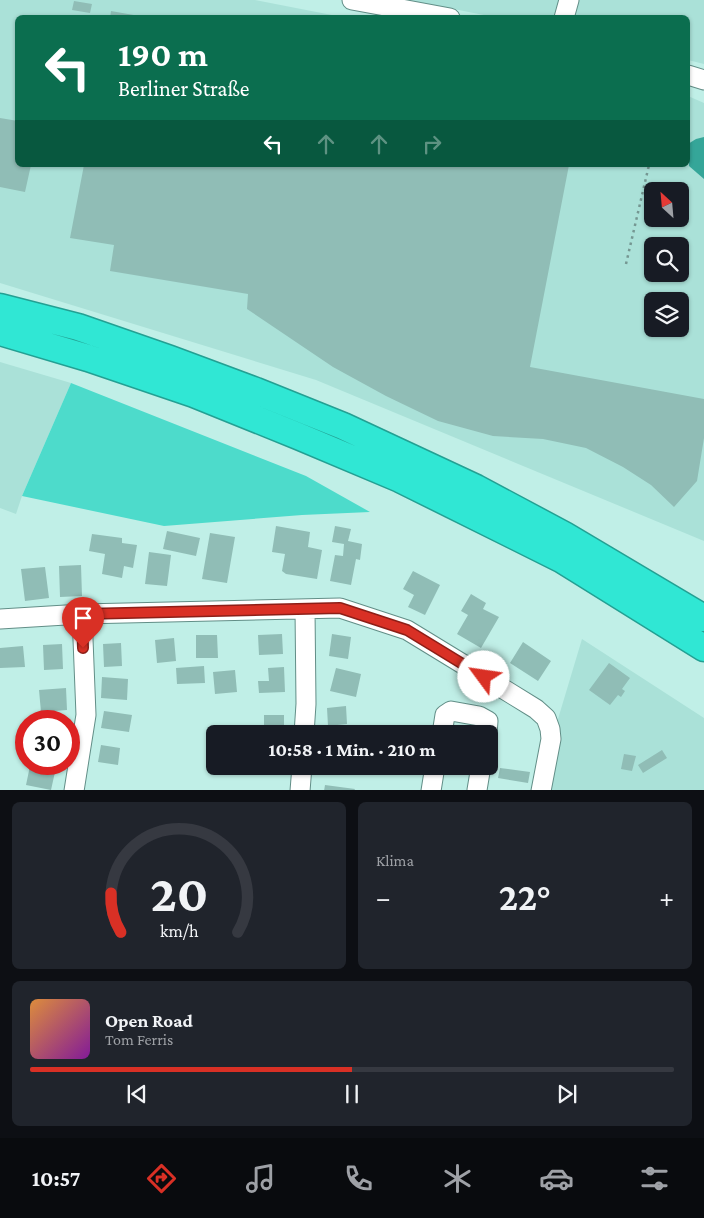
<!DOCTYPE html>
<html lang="de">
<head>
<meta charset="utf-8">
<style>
  body { margin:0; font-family:"Crimson Pro",serif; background:#20242c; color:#f1f3f6; height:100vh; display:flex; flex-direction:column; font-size:19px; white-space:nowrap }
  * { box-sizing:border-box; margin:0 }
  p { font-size:16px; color:#9ea1a6 }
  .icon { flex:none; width:28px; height:28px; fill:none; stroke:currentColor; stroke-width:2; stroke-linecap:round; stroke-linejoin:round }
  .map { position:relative; height:790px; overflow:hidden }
  .side { display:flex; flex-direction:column; gap:12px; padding:12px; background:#0d0f14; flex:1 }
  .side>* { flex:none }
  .guide { position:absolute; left:15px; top:15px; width:675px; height:152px; border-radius:8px; box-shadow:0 1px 4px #0004; background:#0b6e4f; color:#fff; overflow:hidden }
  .needle { width:32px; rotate:334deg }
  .buttons { position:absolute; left:644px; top:182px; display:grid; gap:10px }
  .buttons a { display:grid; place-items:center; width:45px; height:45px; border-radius:8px; background:#171b24; box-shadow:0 1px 4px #0004; font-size:25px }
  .speed { position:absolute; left:15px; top:710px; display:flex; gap:10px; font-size:25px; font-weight:700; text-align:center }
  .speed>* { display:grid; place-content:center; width:65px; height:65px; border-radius:50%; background:#171b24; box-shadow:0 1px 4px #0004; line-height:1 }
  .speed .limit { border:8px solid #d22; background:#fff; color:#111 }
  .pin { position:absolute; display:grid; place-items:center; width:42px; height:42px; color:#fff; margin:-51px -21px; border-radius:50% 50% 50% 0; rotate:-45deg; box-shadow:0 0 5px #0007 }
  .pin .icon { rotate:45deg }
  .me { position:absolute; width:55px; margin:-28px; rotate:301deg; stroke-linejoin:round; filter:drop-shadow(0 0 4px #0008) }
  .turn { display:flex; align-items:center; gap:18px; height:105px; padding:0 20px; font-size:22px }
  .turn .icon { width:65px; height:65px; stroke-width:2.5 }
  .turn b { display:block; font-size:35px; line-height:42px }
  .lanes { display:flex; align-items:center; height:48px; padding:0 20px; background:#0003; justify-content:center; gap:25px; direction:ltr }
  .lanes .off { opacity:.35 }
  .big { font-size:38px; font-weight:700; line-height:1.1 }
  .side .card { flex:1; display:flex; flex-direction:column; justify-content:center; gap:8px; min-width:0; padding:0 18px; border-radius:8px; background:#20242c }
  .side .dial { align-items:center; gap:0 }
  .dial svg { height:130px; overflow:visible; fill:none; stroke:#363941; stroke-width:7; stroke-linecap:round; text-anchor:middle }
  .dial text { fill:#f1f3f6; stroke:none }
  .song { display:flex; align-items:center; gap:15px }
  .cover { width:60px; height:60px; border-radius:8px; background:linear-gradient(135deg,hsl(30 70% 55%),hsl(290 70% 35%)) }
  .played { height:5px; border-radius:2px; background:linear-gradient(90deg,#d93025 50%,#363941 50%) }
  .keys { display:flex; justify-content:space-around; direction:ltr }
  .heat { display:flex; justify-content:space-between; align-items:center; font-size:28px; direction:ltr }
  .side .tiles { flex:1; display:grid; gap:12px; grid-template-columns:1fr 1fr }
  .card:last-child { grid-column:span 2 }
  .trip { position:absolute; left:206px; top:725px; width:292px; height:50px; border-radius:8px; background:#171b24; box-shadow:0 1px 4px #0004; font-weight:700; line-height:50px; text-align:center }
  .tab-bar { display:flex; height:80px; justify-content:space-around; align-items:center; background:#090b0e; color:#9ea1a6 }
  .tab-bar .icon { width:35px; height:35px }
  .tab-bar .active { color:#d93025 }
  .tab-bar b { font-size:22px; color:#f1f3f6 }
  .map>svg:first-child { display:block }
  .built { fill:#aae1d8; fill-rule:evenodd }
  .green { fill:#4ddbcb }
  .water { fill:#35a699 }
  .building { fill:#90bdb6 }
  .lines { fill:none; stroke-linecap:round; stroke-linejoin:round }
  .minor-casing { stroke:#628e87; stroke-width:21 }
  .highway-casing { stroke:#23a093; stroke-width:29 }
  .path { stroke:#759792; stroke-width:2.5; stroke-dasharray:2.5 4; stroke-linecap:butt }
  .minor { stroke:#fff; stroke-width:19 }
  .highway { stroke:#30e7d4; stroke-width:26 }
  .route-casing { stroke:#8d1f18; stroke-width:12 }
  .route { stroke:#d93025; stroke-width:9 }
</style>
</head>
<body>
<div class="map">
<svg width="704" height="791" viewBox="0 0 704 791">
  <rect width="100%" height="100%" fill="#c0efe7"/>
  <path class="built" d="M0 0H255L342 17 18 18V165H688V96L704 103V541L316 380 0 283ZM652 191H680V219H652ZM652 246H680V274H652ZM652 301H680V329H652Z
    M408 0H704V64L688 60V18L494 17Z
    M0 362 71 383 22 496 16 514 0 508Z
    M582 639 704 718V790L544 791 558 719Z"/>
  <path class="green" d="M71 383 306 476 370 512 302 515 164 526 22 496Z"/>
  <path class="water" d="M704 137V179L689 166 688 144 696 139Z"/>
  <path class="building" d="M74 1 92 4 90 13 72 10Z
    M111 11 145 17 144 18H110Z
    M0 118 18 121V165H31L25 192 0 187Z
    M84 165H569L530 367 704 399V438L697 481 674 507 651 485 623 467 586 448 543 439 493 436 438 421 386 396 333 367 247 309 248 294 110 271 114 245 70 238Z
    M276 526 310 532 308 547 322 550 317 579 286 574 282 571 285 554 272 552Z
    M335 526 351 529 348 541 362 544 360 560 356 559 351 585 330 581 335 555 343 556 344 544 332 542Z
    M167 531 200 538 196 556 163 549Z
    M210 533 235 537 227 583 202 579Z
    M92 534 122 538V543L137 545 133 568 124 566 122 578 102 574 105 554 89 551Z
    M149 552 171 555 167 586 145 584Z
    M81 565 82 596 60 597 59 566Z
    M45 567 49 598 25 601 21 569Z
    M413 571 440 585 425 615 408 607 414 595 403 589Z
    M471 594 486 603 483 609 499 617 481 648 457 634 468 615 461 611Z
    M282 634 283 654 259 655 258 635Z
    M332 634 351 637 348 659 329 656Z
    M196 635H217L218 658H196Z
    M174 638 176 661 157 663 155 640Z
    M523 642 551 661 538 681 510 663Z
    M121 643 122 666 104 667 103 644Z
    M62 644 63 669 44 670 43 645Z
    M23 646 25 667 0 668V648Z
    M609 663 630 678 622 689 625 691 621 697 618 695 610 705 589 690Z
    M204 666 205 683 177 684 176 668Z
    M284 667 285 692 259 693 258 681H269L268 668Z
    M336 668 361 674 356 697 330 691Z
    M235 670 237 692 215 694 213 672Z
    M102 677 128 679 127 700 101 698Z
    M66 688 67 710 41 712 39 690Z
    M346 706 347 724 328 726 327 708Z
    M104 711 132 715 129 732 101 728Z
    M264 715H284V731H264Z
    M101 745 120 748 118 765 98 762Z
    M662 750 667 758 643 773 638 765Z
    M624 754 636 756 632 771 621 769Z
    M30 766 55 772 51 790 26 785Z
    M263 766H283L282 773 262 770Z
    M500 768 530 772 528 783 498 778Z
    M325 785 355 789 354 791H324Z"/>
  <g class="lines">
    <defs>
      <path id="minor" d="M352 0 450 18
        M564 18 569 0
        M688 75 704 80
        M0 619 82 614 340 608 407 630 484 677 536 709 546 718 550 729 551 739 541 791
        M304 734 306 704 305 609
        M442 734 445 715 451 711 479 716 488 721 487 734
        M477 790 481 766
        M74 791 86 715 82 614
        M300 791 302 766
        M431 791 435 766"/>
      <path id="highway" d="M0 307 78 327 170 359 256 391 343 426 476 488 564 535 704 618
        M0 332 88 358 194 394 298 436 400 479 561 559 704 648"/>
    </defs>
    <use href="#minor" class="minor-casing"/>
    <use href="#highway" class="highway-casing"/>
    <path class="path" d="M626 264 649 165"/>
    <use href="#minor" class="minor"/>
    <use href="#highway" class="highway"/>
  </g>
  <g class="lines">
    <defs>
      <path id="route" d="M83 648 82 614 340 608 407 630 484 677"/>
    </defs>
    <use href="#route" class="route-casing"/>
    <use href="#route" class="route"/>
  </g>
</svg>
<div class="buttons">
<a><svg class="needle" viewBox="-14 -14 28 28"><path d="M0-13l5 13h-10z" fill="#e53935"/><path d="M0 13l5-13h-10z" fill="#9ea1a6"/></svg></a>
<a><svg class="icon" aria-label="search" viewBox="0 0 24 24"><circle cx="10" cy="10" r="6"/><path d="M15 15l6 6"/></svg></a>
<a><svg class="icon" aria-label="layers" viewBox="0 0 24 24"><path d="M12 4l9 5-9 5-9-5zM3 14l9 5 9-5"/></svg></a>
</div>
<div class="speed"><div class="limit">30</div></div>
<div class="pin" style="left:83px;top:648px;background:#d93025"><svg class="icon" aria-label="arrive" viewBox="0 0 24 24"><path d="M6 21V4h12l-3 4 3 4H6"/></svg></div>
<svg class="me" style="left:484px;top:677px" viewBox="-20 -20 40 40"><circle r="19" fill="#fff"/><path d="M0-13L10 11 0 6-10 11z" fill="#d93025"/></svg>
<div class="trip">10:58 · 1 Min. · 210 m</div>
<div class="guide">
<div class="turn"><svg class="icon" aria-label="left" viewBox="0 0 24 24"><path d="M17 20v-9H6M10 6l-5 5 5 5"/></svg><div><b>190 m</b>Berliner Straße</div></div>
<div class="lanes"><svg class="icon" aria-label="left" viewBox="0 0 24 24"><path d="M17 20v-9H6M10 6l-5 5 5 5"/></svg><svg class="icon off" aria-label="ahead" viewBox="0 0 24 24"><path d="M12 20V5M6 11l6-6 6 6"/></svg><svg class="icon off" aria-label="ahead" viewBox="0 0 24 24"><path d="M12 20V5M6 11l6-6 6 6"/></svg><svg class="icon off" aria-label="right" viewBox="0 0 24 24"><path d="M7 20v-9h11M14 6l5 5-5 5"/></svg></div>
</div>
</div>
<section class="side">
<div class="tiles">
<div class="card dial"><svg viewBox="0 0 100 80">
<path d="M14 69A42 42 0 1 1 86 69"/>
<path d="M14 69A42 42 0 0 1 8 45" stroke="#d93025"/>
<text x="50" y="56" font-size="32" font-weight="700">20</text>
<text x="50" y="72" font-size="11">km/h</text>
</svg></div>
<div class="card"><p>Klima</p>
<div class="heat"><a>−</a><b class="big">22°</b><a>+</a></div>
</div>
<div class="card">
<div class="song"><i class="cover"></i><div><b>Open Road</b><p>Tom Ferris</p></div></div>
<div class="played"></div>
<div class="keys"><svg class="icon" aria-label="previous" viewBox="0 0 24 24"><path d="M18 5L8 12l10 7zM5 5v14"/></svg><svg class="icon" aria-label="pause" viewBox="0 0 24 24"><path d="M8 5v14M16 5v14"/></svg><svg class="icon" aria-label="next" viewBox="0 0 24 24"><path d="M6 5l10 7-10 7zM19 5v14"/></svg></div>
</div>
</div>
</section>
<nav class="tab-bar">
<b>10:57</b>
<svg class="icon active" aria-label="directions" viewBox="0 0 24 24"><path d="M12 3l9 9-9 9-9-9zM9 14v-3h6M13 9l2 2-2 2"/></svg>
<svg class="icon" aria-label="music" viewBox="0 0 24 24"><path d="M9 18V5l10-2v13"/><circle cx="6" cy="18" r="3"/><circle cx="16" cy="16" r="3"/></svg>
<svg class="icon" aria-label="phone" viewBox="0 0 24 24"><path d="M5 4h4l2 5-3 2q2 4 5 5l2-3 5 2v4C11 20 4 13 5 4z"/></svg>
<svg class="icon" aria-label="climate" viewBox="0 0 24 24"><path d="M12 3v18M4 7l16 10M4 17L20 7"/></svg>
<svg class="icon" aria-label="car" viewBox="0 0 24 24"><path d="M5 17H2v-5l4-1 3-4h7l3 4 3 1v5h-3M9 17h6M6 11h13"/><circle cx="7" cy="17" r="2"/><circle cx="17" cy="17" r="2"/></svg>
<svg class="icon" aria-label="filters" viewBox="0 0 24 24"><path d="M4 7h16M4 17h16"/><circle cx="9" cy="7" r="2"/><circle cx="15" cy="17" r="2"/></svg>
</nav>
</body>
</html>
